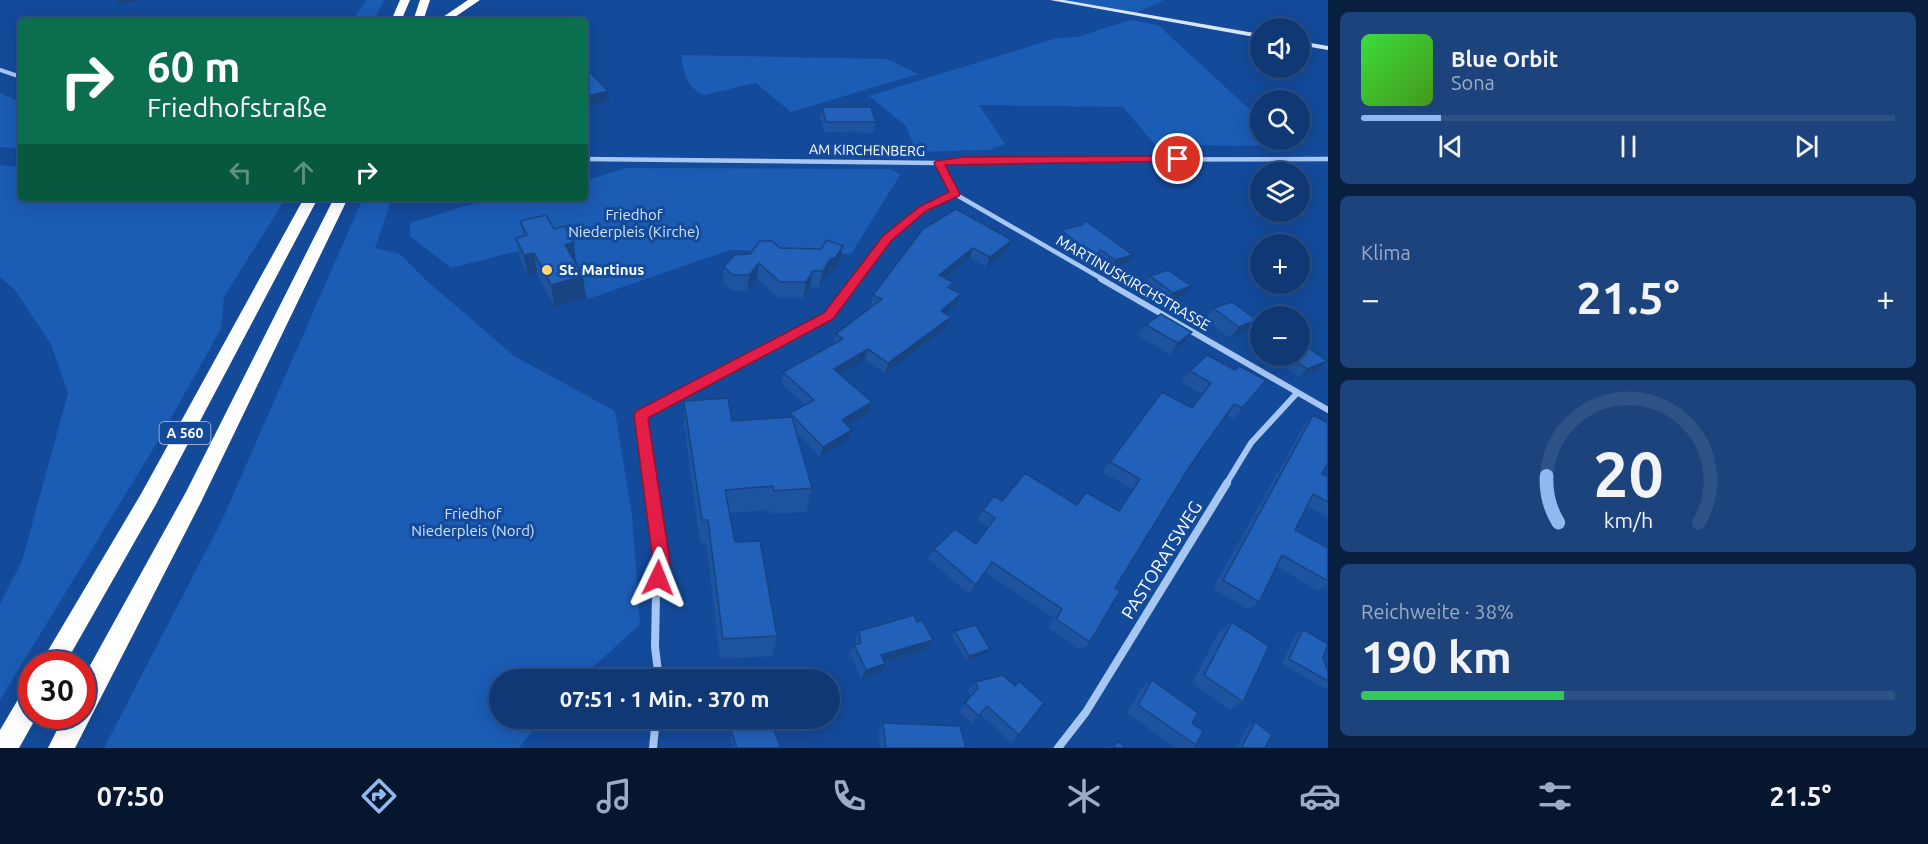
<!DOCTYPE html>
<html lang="de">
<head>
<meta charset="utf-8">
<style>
  body { margin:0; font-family:Ubuntu,sans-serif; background:#1d437c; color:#f1f3f6; height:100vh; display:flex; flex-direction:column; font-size:22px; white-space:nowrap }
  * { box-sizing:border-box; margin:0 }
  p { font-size:20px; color:#9bacc5 }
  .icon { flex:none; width:33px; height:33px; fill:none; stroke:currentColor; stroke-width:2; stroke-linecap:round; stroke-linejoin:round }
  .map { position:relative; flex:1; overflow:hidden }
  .panel { display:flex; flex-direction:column; gap:12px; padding:12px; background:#081f40; width:600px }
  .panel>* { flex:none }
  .top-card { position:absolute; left:18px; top:18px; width:570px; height:183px; border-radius:6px; box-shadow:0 3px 15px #0003,0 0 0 2px #2f5286; background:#0b6e4f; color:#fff; overflow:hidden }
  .buttons { position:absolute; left:1250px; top:18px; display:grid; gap:12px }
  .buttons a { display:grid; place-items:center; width:60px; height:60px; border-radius:50%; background:#0f3874; box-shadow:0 3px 15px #0003,0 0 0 2px #2f5286; font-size:30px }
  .speed { position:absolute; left:18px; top:651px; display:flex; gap:12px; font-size:30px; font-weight:700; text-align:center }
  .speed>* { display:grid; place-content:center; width:78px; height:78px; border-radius:50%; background:#0f3874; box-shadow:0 3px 15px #0003,0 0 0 2px #2f5286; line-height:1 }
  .speed .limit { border:9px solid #d22; background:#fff; color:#111 }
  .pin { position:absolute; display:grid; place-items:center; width:51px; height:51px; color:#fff; margin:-26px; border:3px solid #fff; border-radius:50%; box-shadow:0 2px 6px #0007 }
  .me { position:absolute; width:66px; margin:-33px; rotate:2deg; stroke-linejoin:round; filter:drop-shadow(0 0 4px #0008) }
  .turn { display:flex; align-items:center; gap:21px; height:126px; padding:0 30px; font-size:27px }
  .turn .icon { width:78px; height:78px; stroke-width:2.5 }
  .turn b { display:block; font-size:42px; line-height:51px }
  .lanes { display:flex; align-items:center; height:57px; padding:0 30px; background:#0003; justify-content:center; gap:30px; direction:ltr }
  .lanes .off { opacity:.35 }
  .big { font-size:45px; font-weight:600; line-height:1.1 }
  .panel .tile { flex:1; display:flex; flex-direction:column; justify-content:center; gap:9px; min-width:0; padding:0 21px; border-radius:9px; background:#1d437c }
  .panel .dial { align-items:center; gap:0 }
  .dial svg { height:156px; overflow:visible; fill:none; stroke:#2f5286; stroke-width:7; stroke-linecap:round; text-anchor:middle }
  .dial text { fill:#f1f3f6; stroke:none }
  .song { display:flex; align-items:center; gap:18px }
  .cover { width:72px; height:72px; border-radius:9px; background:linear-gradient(135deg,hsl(120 70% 55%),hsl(100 70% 35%)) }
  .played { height:6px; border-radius:3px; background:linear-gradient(90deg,#90b9f0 15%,#2f5286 15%) }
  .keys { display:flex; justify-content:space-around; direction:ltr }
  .heat { display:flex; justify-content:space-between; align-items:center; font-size:33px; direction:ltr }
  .charge { height:9px; border-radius:4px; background:linear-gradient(90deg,#34c759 38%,#2f5286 0) }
  .trip { position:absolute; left:489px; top:669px; width:351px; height:60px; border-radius:30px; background:#0f3874; box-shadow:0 3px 15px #0003,0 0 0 2px #2f5286; font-weight:600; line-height:60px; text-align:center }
  .tabs { display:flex; height:96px; justify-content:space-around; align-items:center; background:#06162e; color:#9bacc5 }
  .tabs .icon { width:42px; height:42px }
  .tabs .current { color:#90b9f0 }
  .tabs b { font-size:27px; color:#f1f3f6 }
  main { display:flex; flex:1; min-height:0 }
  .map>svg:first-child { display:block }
  .green { fill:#1b5cb4 }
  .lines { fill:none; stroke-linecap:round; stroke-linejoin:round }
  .street-far3 { stroke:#a7c7f3; stroke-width:4 }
  .street-far2 { stroke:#a7c7f3; stroke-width:4.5 }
  .street-far1 { stroke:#a7c7f3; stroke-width:6 }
  .street { stroke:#a7c7f3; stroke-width:8 }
  .secondary { fill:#d7e6fd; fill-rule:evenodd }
  .highway { fill:#fff; fill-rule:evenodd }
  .wall { fill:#1d539f }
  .shaded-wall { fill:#184482 }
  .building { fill:#2261b9; stroke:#184482; stroke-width:1.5 }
  .route { fill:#e11d48; stroke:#92132f; stroke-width:1.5 }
  .poi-dot { fill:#ffd869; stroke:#144a9a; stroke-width:2 }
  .labels { text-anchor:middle; stroke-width:6; stroke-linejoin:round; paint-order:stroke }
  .far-street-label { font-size:14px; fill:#fff; stroke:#144a9a }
  .shield { fill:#144a9a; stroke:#b8c9e1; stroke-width:1.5 }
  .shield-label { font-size:14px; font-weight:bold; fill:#fff }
  .park-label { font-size:15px; fill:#cfe3fd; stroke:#144a9a }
  .poi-label { font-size:15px; font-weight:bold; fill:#fff; stroke:#144a9a; text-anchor:start }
  .street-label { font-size:15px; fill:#fff; stroke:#144a9a }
  .near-street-label { font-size:18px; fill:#fff; stroke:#144a9a }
</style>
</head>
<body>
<main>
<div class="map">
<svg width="1328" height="748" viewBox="0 0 1328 748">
  <rect width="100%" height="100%" fill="#144a9a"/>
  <path class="green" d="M366 0H384L374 21H353Z
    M1057 0H1164L1134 14Z
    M1130 20 1158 25 1260 119V140H1283L1290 146 1155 145 1123 107 979 105 1005 144 989 150 916 152 906 126 869 96 1057 38 1077 37Z
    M681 55 887 59 918 74 791 112 756 83 704 95C686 87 684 72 681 55Z
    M0 93 21 102V149L0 147Z
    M0 165 21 167V198H286L224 297 221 329 158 441 0 700V604L22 561 68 393 51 344 15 290 0 277Z
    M626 168 891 169 900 175 851 254 730 250 588 299 570 266 578 264 568 246 526 249 451 268 410 236V223L492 198H513L516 201 526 198H585V181Z
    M363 198H392L375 248 400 254 428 282 514 356 615 411 632 515 640 624 580 679 500 680V718L541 719 519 748H104L222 520Z"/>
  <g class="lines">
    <path class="street-far3" d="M0 70 21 77"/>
    <path class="street-far2" d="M585 159 939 163 963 160 1328 159
      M939 163 955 194 1104 280
      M856 280C888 237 905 217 955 194"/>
    <path class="street-far1" d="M1101 279 1328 410
      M650 484 641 415 829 316 857 279
      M1226 484 1251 443 1297 393"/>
    <path class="street" d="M650 483 661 562 656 594 655 647 659 680
      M653 748 656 718
      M1058 748 1086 712 1227 483"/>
    <path class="secondary" d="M1050 0H1064L1260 34V38Z
      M1299 41 1328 46V50L1299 45Z"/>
    <path class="highway" d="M400 0H410L401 21H391Z
      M420 0H430L423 21H413Z
      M468 0H480L449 21H437Z
      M304 198H318L155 506 65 664H40L141 494Z
      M334 198H348L200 504 75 748H48L64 716H82V680L186 492Z
      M32 687V716H37L19 748H0V730L23 691Z"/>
  </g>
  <path class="wall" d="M822 107 876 122 874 133 824 132 820 117Z
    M520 221 554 229 576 264 586 298 554 307 537 274 528 277 520 260 516 238 523 237Z
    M923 229 1008 250 986 267 970 258 945 278 953 282 951 288 957 304 946 314 947 327 885 374 865 360 840 374 872 402 869 413 847 425 852 430 849 440 820 457 796 432 812 488 806 512 770 514 769 510 729 513 735 542 777 636 772 656 720 659 706 543H700L684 425V401L732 421 789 417 790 413 805 405 781 383 783 372 834 344 836 334 872 307 871 306 873 295Z
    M1061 230 1133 255 1127 264 1109 270 1096 260 1090 265 1056 240Z
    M780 248 840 261 832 272 827 275 819 287H810L803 298H777L757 278 748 291H732L723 282 724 267 750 254Z
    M1150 276 1191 286 1184 296 1166 302 1144 286Z
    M1213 308 1248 331 1230 338 1205 320Z
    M1146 325 1192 332 1184 343 1170 355 1138 336Z
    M1260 329V349L1248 340 1255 331Z
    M1269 356H1299L1327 361 1318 370 1299 378Z
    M1235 370 1266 380 1233 419 1226 415 1190 466 1115 588 1090 642 1081 650 1048 628 1054 618 985 572 969 594 928 559 934 549 976 544 988 527 977 520 983 510 1002 501 1077 504 1086 492 1118 510 1132 489 1102 472 1162 392 1192 408 1202 394 1181 382 1190 371Z
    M1313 415 1322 474 1328 477V517L1307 506 1295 530 1328 548V584L1318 591 1276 566 1259 602 1248 610 1213 588 1304 425Z
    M917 622 933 640 927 649 884 662 880 673 861 679 850 654 854 645H855V640L859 631Z
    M1232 622 1243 702 1230 710 1192 683 1219 631Z
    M1303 629 1323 658 1328 672V686L1324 688 1282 664 1296 633Z
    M955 631 990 649 986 654 966 660 952 636Z
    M1152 680 1192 723 1196 745 1192 748H1176L1127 713 1141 689Z
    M975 682 1019 735 1011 742 980 714 972 723 959 711 971 696 968 690Z
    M1255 722 1265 748H1236L1248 726Z
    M883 723 966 748H880L878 731Z
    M731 731 781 748H733L730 738Z
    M1118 741 1126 748H1109Z"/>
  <path class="shaded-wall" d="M116 0H140L119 5Z
    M608 91 609 101 585 107V97Z
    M1012 240 1008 250 986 267 990 257Z
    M574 242 576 264 565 245Z
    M843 246 840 261 832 272 827 275 819 287 823 271 830 259Z
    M973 248 970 258 936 285 939 275Z
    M1101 250 1096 260 1090 265 1095 256Z
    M534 253 537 274 528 277 524 255Z
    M1133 255 1127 264 1109 270 1115 260Z
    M759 263 757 278 748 291 749 275Z
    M813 271 810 287 803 298 806 282Z
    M583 276 586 298 554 307 551 285Z
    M1191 286 1184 296 1166 302 1173 293Z
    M961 294 957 304 937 321 941 311Z
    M951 317 947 327 885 374 888 363Z
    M1257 320 1248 331 1230 338 1239 327Z
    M1192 332 1184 343 1170 355 1178 343Z
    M868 349 865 360 832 379 834 369Z
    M1327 361 1318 370 1299 378 1307 369Z
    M872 402 869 413 839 430 842 420Z
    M852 430 849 440 820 457 823 447Z
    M933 640 927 649 876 664 881 655Z
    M990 649 986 654 966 660 969 656Z
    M885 664 880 673 861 679 866 670Z"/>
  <path class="building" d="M591 73 608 91 585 97V75Z
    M822 107H871L876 122H826Z
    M956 209 1012 240 990 257 973 248 939 275 953 282 948 287 961 294 941 311 951 317 888 363 868 349 834 369 872 402 842 420 852 430 823 447 790 413 814 400 783 372 843 339 836 334 882 299 873 295 923 229Z
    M546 215 554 229 565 226 574 242 565 245 583 276 551 285 534 253 524 255 516 238 527 235 520 221Z
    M1086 221 1133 255 1115 260 1101 250 1095 256 1061 230 1082 225Z
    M827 240 843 246 836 257 830 259 823 271H813L806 282H780L759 263 749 275H733L724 267 734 255 750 254 760 241H772L780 248 821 249Z
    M1168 270 1191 286 1173 293 1150 276Z
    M1232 302 1257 320 1239 327 1213 308Z
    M1161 314 1192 332 1178 343 1146 325Z
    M1260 329V334L1255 331Z
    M1299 341 1327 361 1307 369 1289 356H1299Z
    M1207 355 1235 370 1239 366 1266 380 1242 408 1234 404 1190 466 1115 588 1120 591 1090 642 1056 619 1062 609 992 562 976 585 934 549 955 529 976 544 995 518 983 510 994 496 1002 501 1025 473 1077 505 1086 492 1119 511 1140 479 1110 462 1162 392 1192 408 1211 383 1190 371Z
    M728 398 732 421 792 417 812 488 774 491 773 486 725 490 735 542 760 541 777 636 723 639 708 520H702L684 401Z
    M1313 415 1328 423V463L1322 474 1328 477V502L1313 494 1295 530 1328 548V581L1282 555 1259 602 1223 580Z
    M914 615 917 622 922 620 933 640 881 655 885 664 866 670 854 645 861 643 859 631Z
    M1232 622 1269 646 1243 702 1204 675Z
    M976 625 990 649 969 656 955 631Z
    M1303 629 1328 644 1323 658 1328 672V681L1289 659Z
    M778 675 780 680H766Z
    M1003 675 1015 686 1019 681 1044 703 1019 735 987 706 979 716 965 703 978 688 975 682Z
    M1152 680 1198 713 1192 723 1203 731 1196 745 1138 705Z
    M766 718H769L781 748H737L731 731Z
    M1255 722 1272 735 1265 748H1241Z
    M883 723 960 726 966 748H886Z
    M1118 741 1126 748H1113Z"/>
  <path class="route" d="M1178 156 1182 157V161L945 165 960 194 959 196 926 211 891 241 833 319 648 418 670 562 665 583 658 586 652 583 650 578 653 562 634 415 636 411 824 313 883 236 919 207 949 192 934 163 936 161 963 157Z"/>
  <circle class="poi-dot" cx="547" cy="270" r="6"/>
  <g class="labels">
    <g class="far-street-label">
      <text transform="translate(867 150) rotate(1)" y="5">AM KIRCHENBERG</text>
    </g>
    <rect class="shield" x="159.5" y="422" width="51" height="22" rx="4.5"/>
    <g class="shield-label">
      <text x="185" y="438">A 560</text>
    </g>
    <g class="park-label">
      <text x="634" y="220">Friedhof<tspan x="634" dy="17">Niederpleis (Kirche)</tspan></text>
      <text x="473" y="519">Friedhof<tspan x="473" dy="17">Niederpleis (Nord)</tspan></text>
    </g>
    <g class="poi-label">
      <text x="559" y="275">St. Martinus</text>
    </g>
    <g class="street-label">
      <text transform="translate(1133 283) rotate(30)" y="5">MARTINUSKIRCHSTRASSE</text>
    </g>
    <g class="near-street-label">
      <text transform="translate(1162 560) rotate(-58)" y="6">PASTORATSWEG</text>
    </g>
  </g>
</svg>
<div class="buttons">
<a><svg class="icon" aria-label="sound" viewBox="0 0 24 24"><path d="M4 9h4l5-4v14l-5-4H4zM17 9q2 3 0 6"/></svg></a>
<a><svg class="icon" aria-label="search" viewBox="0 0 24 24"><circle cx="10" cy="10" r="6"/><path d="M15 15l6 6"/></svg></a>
<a><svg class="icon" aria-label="layers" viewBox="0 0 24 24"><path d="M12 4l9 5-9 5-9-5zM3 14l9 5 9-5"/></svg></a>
<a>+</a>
<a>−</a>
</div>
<div class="speed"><div class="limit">30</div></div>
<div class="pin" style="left:1178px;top:159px;background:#d93025"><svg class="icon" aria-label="arrive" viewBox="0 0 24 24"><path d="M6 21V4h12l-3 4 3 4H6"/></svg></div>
<svg class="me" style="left:658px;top:578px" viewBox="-20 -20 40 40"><path d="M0-17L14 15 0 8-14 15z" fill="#e11d48" stroke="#fff" stroke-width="4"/></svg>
<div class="trip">07:51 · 1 Min. · 370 m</div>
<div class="top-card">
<div class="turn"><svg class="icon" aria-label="right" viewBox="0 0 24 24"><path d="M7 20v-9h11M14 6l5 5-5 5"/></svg><div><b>60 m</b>Friedhofstraße</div></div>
<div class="lanes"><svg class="icon off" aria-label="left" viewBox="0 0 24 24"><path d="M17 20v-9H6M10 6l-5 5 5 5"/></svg><svg class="icon off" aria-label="ahead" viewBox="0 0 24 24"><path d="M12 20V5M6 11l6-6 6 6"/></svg><svg class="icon" aria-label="right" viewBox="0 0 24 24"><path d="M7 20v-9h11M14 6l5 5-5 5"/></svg></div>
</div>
</div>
<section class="panel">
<div class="tile">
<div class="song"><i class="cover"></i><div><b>Blue Orbit</b><p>Sona</p></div></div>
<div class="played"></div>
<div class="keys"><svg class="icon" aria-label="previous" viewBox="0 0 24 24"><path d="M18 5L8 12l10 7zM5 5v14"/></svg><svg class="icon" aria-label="pause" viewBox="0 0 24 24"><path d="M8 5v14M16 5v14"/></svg><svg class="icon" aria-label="next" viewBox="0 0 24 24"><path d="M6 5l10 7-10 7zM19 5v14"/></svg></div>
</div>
<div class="tile"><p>Klima</p>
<div class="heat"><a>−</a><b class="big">21.5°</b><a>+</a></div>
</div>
<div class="tile dial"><svg viewBox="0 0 100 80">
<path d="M14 69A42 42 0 1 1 86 69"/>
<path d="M14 69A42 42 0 0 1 8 45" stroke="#90b9f0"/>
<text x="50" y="56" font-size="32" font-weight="700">20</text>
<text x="50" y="72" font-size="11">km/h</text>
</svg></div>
<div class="tile"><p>Reichweite · 38%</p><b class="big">190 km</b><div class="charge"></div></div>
</section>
</main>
<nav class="tabs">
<b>07:50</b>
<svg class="icon current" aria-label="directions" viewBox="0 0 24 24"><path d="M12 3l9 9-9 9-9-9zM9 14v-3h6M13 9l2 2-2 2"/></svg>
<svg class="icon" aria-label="music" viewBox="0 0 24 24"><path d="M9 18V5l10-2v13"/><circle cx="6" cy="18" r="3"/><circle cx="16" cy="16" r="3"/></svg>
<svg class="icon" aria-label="phone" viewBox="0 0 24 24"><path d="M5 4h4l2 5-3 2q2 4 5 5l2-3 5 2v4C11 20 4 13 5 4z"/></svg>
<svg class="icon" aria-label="climate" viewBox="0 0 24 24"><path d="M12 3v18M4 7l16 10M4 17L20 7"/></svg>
<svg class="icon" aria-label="car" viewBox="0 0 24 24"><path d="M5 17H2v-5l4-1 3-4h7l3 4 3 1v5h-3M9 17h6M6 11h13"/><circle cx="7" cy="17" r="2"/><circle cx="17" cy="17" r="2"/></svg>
<svg class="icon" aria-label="filters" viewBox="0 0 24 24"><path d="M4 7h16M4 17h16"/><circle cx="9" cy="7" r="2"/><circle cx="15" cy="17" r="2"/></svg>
<b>21.5°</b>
</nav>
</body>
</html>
